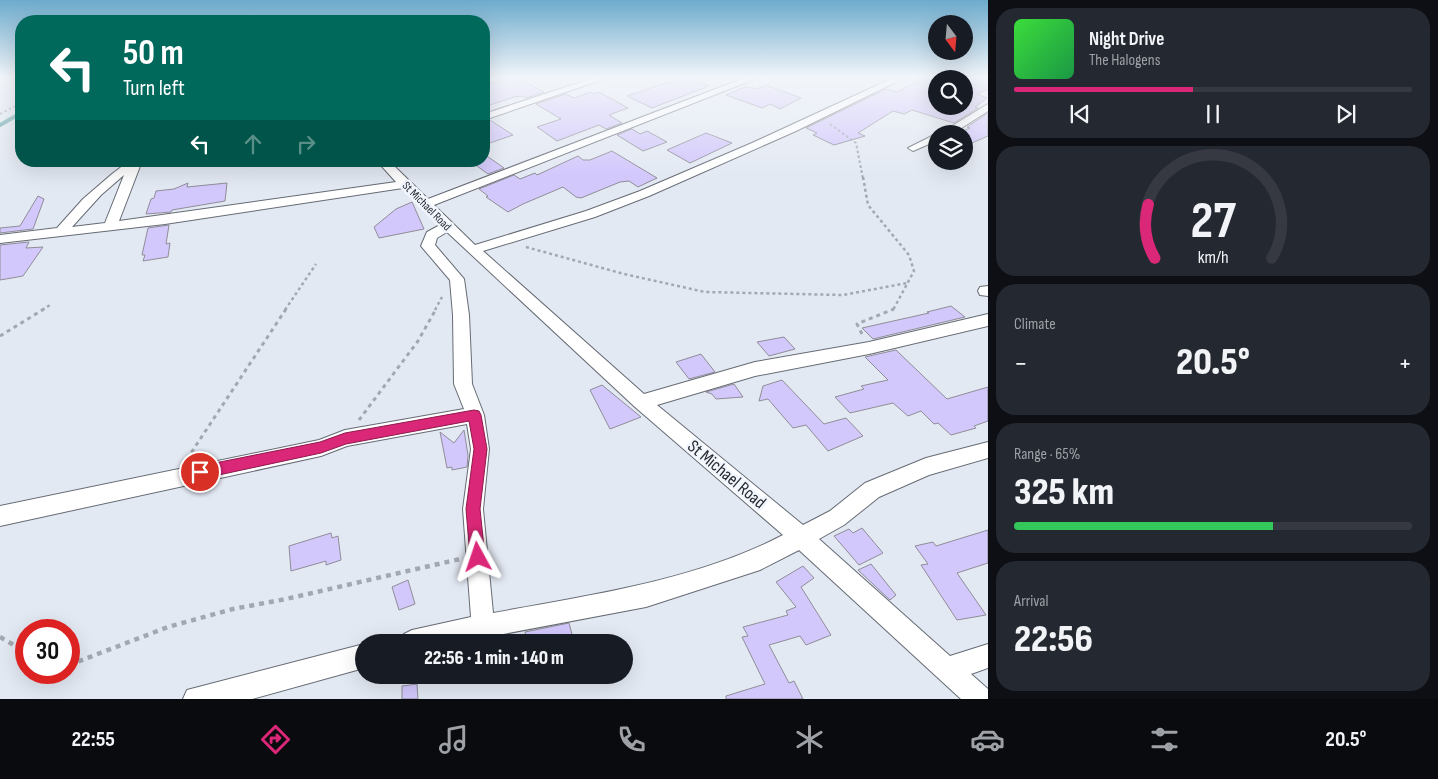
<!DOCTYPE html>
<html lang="en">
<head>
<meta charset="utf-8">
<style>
  body { margin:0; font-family:"Sofia Sans Condensed",sans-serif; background:#242831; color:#f1f3f6; height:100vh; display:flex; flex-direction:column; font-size:19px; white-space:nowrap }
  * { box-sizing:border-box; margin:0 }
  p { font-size:16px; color:#9ea1a6 }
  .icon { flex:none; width:28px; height:28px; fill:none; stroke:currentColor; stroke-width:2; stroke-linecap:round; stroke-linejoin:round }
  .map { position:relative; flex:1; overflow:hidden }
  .drawer { display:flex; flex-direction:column; gap:8px; padding:8px; background:#0d0f14; width:450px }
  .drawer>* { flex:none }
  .hud { position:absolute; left:15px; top:15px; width:475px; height:152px; border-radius:20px; box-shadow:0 5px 20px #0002; background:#00695c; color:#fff; overflow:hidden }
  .needle { width:32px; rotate:164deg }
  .fabs { position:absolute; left:928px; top:15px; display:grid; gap:10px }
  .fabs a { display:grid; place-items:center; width:45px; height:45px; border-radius:50%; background:#171b24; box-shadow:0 5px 20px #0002; font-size:25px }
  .speed { position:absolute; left:15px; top:619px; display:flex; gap:10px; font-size:25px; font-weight:700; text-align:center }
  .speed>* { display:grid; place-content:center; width:65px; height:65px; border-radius:50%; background:#171b24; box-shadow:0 5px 20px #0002; line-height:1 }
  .speed .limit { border:8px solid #d22; background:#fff; color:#111 }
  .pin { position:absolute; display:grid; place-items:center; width:42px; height:42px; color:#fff; margin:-21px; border:2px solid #fff; border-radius:50%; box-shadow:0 1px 5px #0007 }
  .me { position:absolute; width:55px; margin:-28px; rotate:355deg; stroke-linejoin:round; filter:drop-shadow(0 0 4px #0008) }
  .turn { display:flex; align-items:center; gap:18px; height:105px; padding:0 25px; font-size:22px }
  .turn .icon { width:65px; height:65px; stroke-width:2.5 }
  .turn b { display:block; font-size:35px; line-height:42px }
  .lanes { display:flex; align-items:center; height:48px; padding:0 25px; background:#0003; justify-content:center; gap:25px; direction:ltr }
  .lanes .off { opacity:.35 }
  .big { font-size:38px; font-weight:800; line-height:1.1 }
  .drawer .card { flex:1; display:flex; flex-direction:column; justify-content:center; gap:8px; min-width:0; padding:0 18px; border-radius:20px; background:#242831 }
  .drawer .dial { align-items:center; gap:0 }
  .dial svg { height:130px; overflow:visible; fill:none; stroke:#363941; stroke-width:7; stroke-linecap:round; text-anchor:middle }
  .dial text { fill:#f1f3f6; stroke:none }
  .song { display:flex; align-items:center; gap:15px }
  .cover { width:60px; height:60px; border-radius:8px; background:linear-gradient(135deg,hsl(120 70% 55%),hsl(140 70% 35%)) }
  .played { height:5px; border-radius:2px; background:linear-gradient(90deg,#db2777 45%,#363941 45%) }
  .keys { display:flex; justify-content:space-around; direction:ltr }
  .heat { display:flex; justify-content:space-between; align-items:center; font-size:28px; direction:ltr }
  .charge { height:8px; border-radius:4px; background:linear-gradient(90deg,#34c759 65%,#363941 0) }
  .trip { position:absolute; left:355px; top:634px; width:278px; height:50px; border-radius:25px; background:#171b24; box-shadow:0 5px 20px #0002; font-weight:800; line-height:50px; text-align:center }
  .dock { display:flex; height:80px; justify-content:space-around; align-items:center; background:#090b0e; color:#9ea1a6 }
  .dock .icon { width:35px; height:35px }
  .dock .active { color:#db2777 }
  .dock b { font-size:22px; color:#f1f3f6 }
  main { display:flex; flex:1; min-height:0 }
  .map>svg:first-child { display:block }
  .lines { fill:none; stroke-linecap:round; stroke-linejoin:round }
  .stream { stroke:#569da1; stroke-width:4 }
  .building { fill:#d3c8fc; stroke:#8f8d97; fill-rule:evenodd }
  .street-casing { stroke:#666b74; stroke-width:2 }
  .path-far3 { stroke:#a3a8b0; stroke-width:2; stroke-dasharray:2.5 2.5; stroke-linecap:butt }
  .path-far2 { stroke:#a3a8b0; stroke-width:2.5; stroke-dasharray:3 3; stroke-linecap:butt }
  .path-far1 { stroke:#a3a8b0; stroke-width:3; stroke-dasharray:4 4; stroke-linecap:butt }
  .path { stroke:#a3a8b0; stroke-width:4.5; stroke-dasharray:5 5; stroke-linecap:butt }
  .street { fill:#fff; fill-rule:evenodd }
  .route { fill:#db2777; stroke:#8e194d }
  .labels { text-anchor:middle; stroke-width:5; stroke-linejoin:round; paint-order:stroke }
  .far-street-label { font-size:12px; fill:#27292d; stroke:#f1f6fe }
  .near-street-label { font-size:18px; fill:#27292d; stroke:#f1f6fe }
</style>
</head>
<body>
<main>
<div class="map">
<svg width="988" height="699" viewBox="0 0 988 699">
  <rect width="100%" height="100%" fill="#e3e9f3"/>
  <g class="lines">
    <path class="stream" d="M0 125 21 113"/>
  </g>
  <path class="building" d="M497 77H516L544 92 526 98 522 96 514 97 484 107V85L498 81 496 80Z
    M683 77H689L709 86 652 108 627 96Z
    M925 77H988V89L977 94 987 98 975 107 978 108 954 123 912 110 904 114 893 111 858 133 865 136 834 145 813 135 817 133 806 128 886 89 897 92ZM936 79H964V106H936Z
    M766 85 801 98 780 109 770 104 762 108 726 95 745 87 757 89Z
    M591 92 594 94 599 92 628 108 609 115 622 123 606 129 599 125 557 141 537 127 561 119 536 104 566 94 574 98Z
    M988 113V136L972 143 964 139V134H956L970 128 967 127Z
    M490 120 513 135 484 145V122Z
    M632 129 640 134 647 131 667 142 643 151 617 135Z
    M706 133 732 143 690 163 667 150Z
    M612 151 657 178 638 187 629 181 620 182 581 198 576 197 563 187 523 204 508 212 486 197 488 196 479 189 514 175 520 179 535 173 537 175 578 156 583 160H590Z
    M484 154 504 168 488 174 470 161H484Z
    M188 183 187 187 227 183 225 201 172 210 171 212 146 214 151 199 154 198 156 191 174 189Z
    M38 196 44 199 33 229 0 233V228L20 226Z
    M412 202 424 229 379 238 374 227 396 209Z
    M169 225 166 244 170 243 168 257 143 261 145 255H142L148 228Z
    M29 242 26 248 43 247 23 276 0 280V245Z
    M951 306 965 317 873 339 862 328 929 313 927 312Z
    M784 337 795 349 769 356 757 342Z
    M896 350 947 399 988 387V421L974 426 976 428 951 435 938 423 934 424 921 411 908 416 893 403 850 413 835 397 864 389 861 386 888 380 865 357Z
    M701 354 715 372 689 379 676 362Z
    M782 380 824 424 846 418 863 436 828 451 806 425 793 428 768 399 759 401 763 386Z
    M734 384 743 397 716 399 712 394 706 392Z
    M602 385 641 417 610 429 590 390Z
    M464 430 468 455 467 467 452 470V467L447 468 440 432 454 443Z
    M862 528 883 553 859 565 834 536 849 529 853 533Z
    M988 530V563L957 573 986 615 957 620 921 565 928 564 915 546 933 542 936 546Z
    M331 533 332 538 338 536 341 560 326 565V561L291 571 289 546Z
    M871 564 896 595 890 600 858 570Z
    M803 566 814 578 801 587 831 635 806 645 800 636 769 645 789 683 794 681 803 699H726V696L765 684 742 637 748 636 743 627 788 615 786 611 796 607 776 582Z
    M408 580 415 604 399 610 392 587Z
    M569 623 573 638 548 642H527L525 632Z
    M417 684 418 699H402V686Z"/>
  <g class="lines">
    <defs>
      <path id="street" d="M596 77H610L484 120V114Z
        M747 77H760L434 205 475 245 586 211 640 191 752 143 895 77H906L796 131 649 196 595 217 483 251 644 394 755 362 869 342 988 314V326L869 354 755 376 657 405 803 525 830 511 865 483 926 458 988 442V458L929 475 879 497 844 525 819 539 950 656 988 644V668L971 674 988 689V699H961L799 550 760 570 646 607 461 642H400L404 634 412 630 471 617 463 509 471 449 467 424 347 446 321 456 0 526V506L319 440 345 430 464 409 454 384 453 315 450 280 421 246 427 232 440 225 403 188 165 224 0 243V235L57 228 83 199 112 174 129 161H142L119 221 396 182 377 161H389L428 199ZM124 175 105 223 72 227 101 195ZM447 232 635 407 783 535C695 581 590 595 493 613L483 509 489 449 484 415 472 384 469 315 464 279 435 245 437 238Z
        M988 104V111L952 134H939Z
        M936 134V141L913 151 908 148Z
        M988 286V296L980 295 978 291 980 287Z
        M364 644V668L252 699H183L187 690Z"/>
    </defs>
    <use href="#street" class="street-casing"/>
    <path class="path-far3" d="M0 114 21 103
      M830 124 856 143 863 179"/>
    <path class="path-far2" d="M863 177 868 205 909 255 914 271 893 310
      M526 247 624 274 705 292 843 295 907 283
      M42 310 50 305
      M285 310 316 264
      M435 310 442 297"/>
    <path class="path-far1" d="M862 334 857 324 894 309
      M0 336 44 309
      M359 420 418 341 436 309
      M187 459 286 309"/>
    <path class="path" d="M0 637 26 652
      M69 665 168 627 233 609 286 599 460 559"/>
    <use href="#street" class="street"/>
  </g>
  <linearGradient id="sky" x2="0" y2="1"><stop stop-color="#6dabcc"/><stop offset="0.44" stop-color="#f2f5fa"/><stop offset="1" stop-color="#f2f5fa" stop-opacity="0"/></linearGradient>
  <rect width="988" height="175" fill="url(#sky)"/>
  <path class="route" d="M474 410 479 411 481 415 487 449 480 509 485 557 483 562 478 564 472 562 470 557 466 509 474 449 469 421 346 444 321 453 200 479 196 477 194 472 196 468 200 466 320 442 345 433Z"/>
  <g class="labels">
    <g class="far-street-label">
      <text transform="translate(427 206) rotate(45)" y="4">St Michael Road</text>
    </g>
    <g class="near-street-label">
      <text transform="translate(727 474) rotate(40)" y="6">St Michael Road</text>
    </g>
  </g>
</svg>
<div class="fabs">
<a><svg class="needle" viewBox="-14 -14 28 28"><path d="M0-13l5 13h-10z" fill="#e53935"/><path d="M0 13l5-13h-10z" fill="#9ea1a6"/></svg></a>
<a><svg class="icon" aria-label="search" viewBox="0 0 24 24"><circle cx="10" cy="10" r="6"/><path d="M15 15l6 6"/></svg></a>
<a><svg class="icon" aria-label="layers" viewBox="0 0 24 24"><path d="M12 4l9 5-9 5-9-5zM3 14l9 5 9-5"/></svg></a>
</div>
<div class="speed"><div class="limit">30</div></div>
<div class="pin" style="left:200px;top:472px;background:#d93025"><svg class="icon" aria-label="arrive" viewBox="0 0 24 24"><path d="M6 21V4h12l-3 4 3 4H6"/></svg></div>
<svg class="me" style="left:478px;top:557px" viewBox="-20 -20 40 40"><path d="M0-17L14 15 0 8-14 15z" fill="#db2777" stroke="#fff" stroke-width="4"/></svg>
<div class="trip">22:56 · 1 min · 140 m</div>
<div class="hud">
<div class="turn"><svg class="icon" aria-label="left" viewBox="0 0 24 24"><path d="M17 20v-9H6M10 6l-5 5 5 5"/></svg><div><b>50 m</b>Turn left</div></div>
<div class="lanes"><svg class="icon" aria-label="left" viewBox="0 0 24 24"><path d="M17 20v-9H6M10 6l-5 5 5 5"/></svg><svg class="icon off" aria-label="ahead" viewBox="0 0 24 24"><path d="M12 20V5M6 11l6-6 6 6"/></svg><svg class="icon off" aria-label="right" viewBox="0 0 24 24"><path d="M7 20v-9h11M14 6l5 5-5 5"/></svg></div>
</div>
</div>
<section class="drawer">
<div class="card">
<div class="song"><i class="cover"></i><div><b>Night Drive</b><p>The Halogens</p></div></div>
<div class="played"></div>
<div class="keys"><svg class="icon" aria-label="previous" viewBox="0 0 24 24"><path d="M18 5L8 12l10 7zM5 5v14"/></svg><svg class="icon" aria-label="pause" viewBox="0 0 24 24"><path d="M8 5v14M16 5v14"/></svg><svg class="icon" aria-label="next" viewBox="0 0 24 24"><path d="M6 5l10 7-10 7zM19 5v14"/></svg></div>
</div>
<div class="card dial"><svg viewBox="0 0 100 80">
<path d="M14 69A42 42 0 1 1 86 69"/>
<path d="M14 69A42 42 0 0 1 10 36" stroke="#db2777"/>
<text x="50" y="56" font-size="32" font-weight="700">27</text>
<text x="50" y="72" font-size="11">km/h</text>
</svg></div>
<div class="card"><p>Climate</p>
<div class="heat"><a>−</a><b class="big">20.5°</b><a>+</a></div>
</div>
<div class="card"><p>Range · 65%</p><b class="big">325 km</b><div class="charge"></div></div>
<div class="card"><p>Arrival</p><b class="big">22:56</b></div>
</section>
</main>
<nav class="dock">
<b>22:55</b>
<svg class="icon active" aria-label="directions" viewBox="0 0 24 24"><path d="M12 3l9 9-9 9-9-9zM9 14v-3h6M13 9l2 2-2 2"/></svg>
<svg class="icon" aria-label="music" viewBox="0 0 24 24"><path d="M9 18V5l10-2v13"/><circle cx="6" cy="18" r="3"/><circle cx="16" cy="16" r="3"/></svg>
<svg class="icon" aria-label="phone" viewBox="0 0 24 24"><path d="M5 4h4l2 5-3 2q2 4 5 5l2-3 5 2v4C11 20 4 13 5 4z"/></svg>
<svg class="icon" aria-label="climate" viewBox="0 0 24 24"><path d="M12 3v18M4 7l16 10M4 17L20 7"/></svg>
<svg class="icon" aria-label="car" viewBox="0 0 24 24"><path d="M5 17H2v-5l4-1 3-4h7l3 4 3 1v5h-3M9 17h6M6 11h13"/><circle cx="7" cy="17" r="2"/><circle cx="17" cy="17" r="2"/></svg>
<svg class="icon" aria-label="filters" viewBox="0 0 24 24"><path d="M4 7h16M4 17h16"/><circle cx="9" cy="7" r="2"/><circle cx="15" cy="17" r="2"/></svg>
<b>20.5°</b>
</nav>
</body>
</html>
